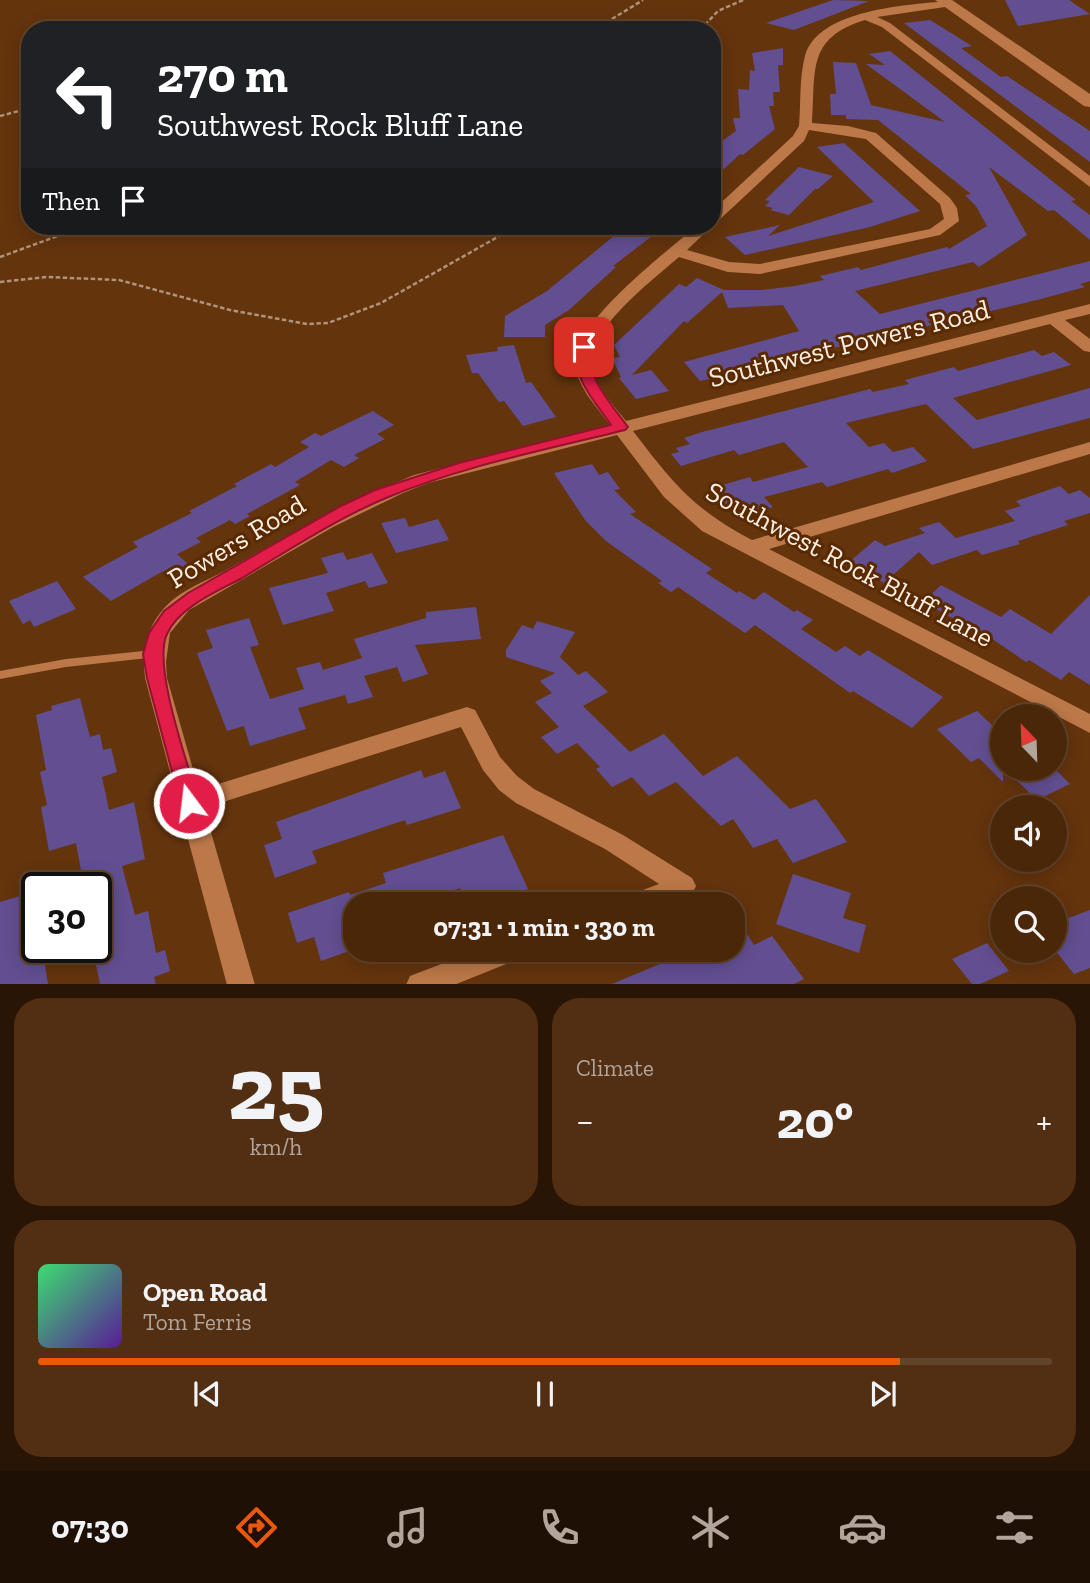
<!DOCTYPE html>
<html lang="en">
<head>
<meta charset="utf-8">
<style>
  body { margin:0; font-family:"Zilla Slab",serif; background:#522f13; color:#f1f3f6; height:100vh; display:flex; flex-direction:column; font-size:26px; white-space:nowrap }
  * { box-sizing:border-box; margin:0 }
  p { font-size:23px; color:#b2a59c }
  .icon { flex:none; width:38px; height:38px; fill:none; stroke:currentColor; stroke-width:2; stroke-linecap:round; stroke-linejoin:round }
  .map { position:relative; height:984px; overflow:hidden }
  .panel { display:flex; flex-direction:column; gap:14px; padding:14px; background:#291506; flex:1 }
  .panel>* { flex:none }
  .banner { position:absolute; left:21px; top:21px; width:700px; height:214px; border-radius:28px; box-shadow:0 4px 18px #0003,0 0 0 2px #62442b; background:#202124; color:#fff; overflow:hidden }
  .needle { width:46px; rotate:337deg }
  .controls { position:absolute; left:990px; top:704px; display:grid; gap:14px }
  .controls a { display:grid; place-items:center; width:77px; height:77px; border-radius:50%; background:#4b270a; box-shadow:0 4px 18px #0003,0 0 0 2px #62442b; font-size:35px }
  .speed { position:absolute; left:21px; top:872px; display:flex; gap:14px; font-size:35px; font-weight:700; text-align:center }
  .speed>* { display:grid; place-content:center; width:91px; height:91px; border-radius:50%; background:#4b270a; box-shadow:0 4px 18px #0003,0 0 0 2px #62442b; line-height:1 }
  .speed .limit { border:4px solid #111; border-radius:10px; background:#fff; color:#111 }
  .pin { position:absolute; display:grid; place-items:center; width:60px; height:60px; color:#fff; margin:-30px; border-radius:14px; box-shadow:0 4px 10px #0006 }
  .me { position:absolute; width:77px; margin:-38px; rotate:345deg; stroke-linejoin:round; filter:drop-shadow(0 0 5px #0008) }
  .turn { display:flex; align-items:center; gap:24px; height:147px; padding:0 21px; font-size:32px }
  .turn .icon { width:91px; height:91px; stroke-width:2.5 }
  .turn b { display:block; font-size:49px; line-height:60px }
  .then { display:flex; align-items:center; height:66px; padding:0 21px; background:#0003; gap:14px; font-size:26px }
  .big { font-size:52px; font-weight:800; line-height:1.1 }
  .panel .card { flex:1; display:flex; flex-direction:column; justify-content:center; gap:10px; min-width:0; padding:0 24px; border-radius:28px; background:#522f13 }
  .panel .dial { align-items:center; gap:0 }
  .dial b { font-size:91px; line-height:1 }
  .song { display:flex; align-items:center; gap:21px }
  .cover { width:84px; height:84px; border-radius:10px; background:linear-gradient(135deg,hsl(140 70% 55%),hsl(270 70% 35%)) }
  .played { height:7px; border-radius:4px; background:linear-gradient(90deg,#ea580c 85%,#62442b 85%) }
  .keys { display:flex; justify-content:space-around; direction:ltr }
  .heat { display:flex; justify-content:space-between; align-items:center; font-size:38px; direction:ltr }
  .panel .tiles { flex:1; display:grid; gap:14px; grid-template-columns:1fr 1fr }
  .card:last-child { grid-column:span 2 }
  .trip { position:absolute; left:343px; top:892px; width:402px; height:70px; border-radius:28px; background:#4b270a; box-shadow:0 4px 18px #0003,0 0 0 2px #62442b; font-weight:800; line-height:70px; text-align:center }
  .tabs { display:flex; height:112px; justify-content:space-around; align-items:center; background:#1e1004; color:#b2a59c }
  .tabs .icon { width:49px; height:49px }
  .tabs .active { color:#ea580c }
  .tabs b { font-size:32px; color:#f1f3f6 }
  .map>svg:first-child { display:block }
  .building { fill:#624f92 }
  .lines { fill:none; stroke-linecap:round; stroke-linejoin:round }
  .path { stroke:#b1927a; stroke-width:2.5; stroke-dasharray:4.5 2.5; stroke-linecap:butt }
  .lane { fill:#bc7848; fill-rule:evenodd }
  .street { fill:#bc7848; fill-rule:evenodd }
  .secondary { fill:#bc7848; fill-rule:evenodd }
  .route { fill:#e11d48; stroke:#92132f; stroke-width:2 }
  .labels { text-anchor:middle; stroke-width:6; stroke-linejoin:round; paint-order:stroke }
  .street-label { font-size:28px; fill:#fcede3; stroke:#592a00 }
</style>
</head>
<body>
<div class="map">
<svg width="1090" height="985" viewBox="0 0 1090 985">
  <rect width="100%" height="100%" fill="#64340d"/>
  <path class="building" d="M833 0 869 1 794 30 766 23Z
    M1005 0H1069L1090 14 1018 26Z
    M930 20 972 46 961 48 1001 77 1007 76 1090 131V162L904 23Z
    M783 48V65H778L780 92H773L774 106H769L775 129 743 155 740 154 712 180V148L736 131 733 118H740L738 89 749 90 750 70 755 71 752 53Z
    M890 51 1076 200 1071 201 1090 215V240L1054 210 1048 211 989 167 1027 235 979 267 973 262 855 291 880 314 1090 261V281L1080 284 1085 287 1041 299 966 317 960 313 927 321 932 325 820 351 822 353 804 357 800 353 761 363 765 367 700 381 684 362 799 331 783 305 728 308 722 292 687 323 684 321 632 375 651 370 669 391 636 399 619 378 621 377 612 358 620 357 614 345 679 284 686 287 697 278 724 290H761L795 286 824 280 820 276 858 267 861 270 947 247 949 249 987 226 976 206 965 195 971 194 878 120 846 119V115H831L830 94H836L833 62 856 63 871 105 945 122 866 64 885 65 869 54Z
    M844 143 920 211 870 227 745 255 725 237 780 225 768 236 874 202 817 147Z
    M799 167 833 176 818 189H815L789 215 770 210 773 208 765 206 770 201 765 200Z
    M626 226H656L649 231 656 233 613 266 616 267 569 310 545 325V337H504L505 316 547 291Z
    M514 345 526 383 531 382 556 417 523 426 504 401 499 402 478 373H472L466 355 498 351 497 347Z
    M1034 350 1042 356 1054 352 1071 365 953 398 977 420 1090 388V418L973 449 926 404 846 423 869 447 884 443 893 452 913 447 927 461 892 473 888 469 827 487 822 482 764 497 773 507 753 513 748 507 731 511 712 488 750 477 753 482 808 467 784 442 739 455 734 450 681 466 671 454 679 452 676 448 690 444 684 438 702 432 870 389 873 392 909 384 905 380 954 367 958 371Z
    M373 411 394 425 377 434 385 439 354 455 359 458 344 467 331 460 295 482 300 485 247 514 250 516 235 524 230 520 196 538 201 542 177 554 188 564 167 575 163 571 111 601 83 577 138 547 133 542 192 513 189 511 237 486 234 484 271 464 275 467 309 447 300 442 315 433 321 436Z
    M592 464 599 475 608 472 620 489 614 490 636 512 630 514 712 569 706 573 737 593 739 591 754 600 764 592 794 612 797 610 813 620 801 629 836 652 845 646 860 656 868 650 943 697 912 728 853 691 850 693 755 625 745 633 678 587 671 592 658 583 662 581 606 541 585 520 554 473Z
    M1060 486 1069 494 1080 490 1090 498V513L1064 521 1068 525 1018 541 1020 544 982 555 977 550 932 565 919 552 884 583 848 563 875 540 885 546 925 533 919 528 939 522 956 538 1015 521 1005 511 1021 506 1016 501Z
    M405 518 409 527 438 519 449 540 396 553 381 523Z
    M343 552 347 560 372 553 388 583 369 588 365 581 326 593 334 611 283 625 269 588 328 573 321 558Z
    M57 581 76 609 34 627 30 620 23 624 9 601Z
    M941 585 1001 617 1010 609 1051 634 1090 595V685L1069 672 1061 680 1029 660 1026 662 969 623 967 626 923 602Z
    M476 607 481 639 415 645 428 674 403 682 397 667 364 676 373 697 348 704 345 695 298 708 306 729 250 746 244 726 227 731 197 653 213 648 206 630 249 618 259 645 250 647 270 699 304 689 296 668 320 662 323 670 362 658 354 639 426 618V612Z
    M537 621 575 632 560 657 578 675 586 671 608 692 583 706 630 752 664 734 703 776 737 756 790 809 816 799 847 842 793 863 777 839 753 848 733 819 721 826 676 782 649 796 632 777 612 787 596 769 600 767 577 743 557 754 541 737 559 727 535 702 552 693 540 681 555 673 506 657V650L522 625 533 629Z
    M80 698 90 737 100 734 103 750 111 748 117 772 102 777 109 810 134 802 145 859 122 866 135 915 148 911 156 953 165 950 170 971 154 977 156 984H100L95 960 83 965 80 947H96V887H84L76 843 49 851 41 807 47 805 40 772 46 770 36 715 52 710 51 706Z
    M977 711 993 726 1003 721V782L979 758 971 762 937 729Z
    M1004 768H1054L1070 784 1037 800Z
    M421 770 424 778 445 771 461 808 407 825 405 820 312 851 317 863 275 878 264 845 282 839 276 822Z
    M503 835 528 889 483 905H467L460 888 411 905H355V949L321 961 314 937 297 943 288 913 349 892 350 895 386 883 383 873Z
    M793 874 851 893 843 918 866 925 859 953 776 924Z
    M23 895 26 908 31 906 37 947H39L41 954 43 953 48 984H0V902Z
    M1090 910V968L1074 974 1055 950V923Z
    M747 934 754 945 772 936 804 979 794 984H612L693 950H733V941Z
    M987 943 1009 971 980 984H972L952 959Z"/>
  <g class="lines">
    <path class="path" d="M594 30 643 0
      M700 30 718 11 743 0
      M0 116 30 108
      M0 257 85 226
      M0 282 47 277 119 280 230 310 307 324 328 323 381 303 517 226"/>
    <path class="lane" d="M153 650 157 651 159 654 157 657 66 667 0 679V671L66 659Z"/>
    <path class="street" d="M948 1 953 4 952 6 877 17 890 23 1090 176V187L882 27 865 20C806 38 816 71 812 123L848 126 876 133 950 198 957 208 959 221 940 235 760 274 728 272 679 257C654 279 586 330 592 366 595 387 613 404 626 421L1090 304V314L1065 320 1090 339V352L1084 351 1050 324 633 431C673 483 693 509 752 540L1090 442V454L769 549 1090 714V733L702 531 664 497 617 435 428 483 403 493 333 527 189 610 170 633 166 662 167 678 199 790 467 707 475 710 500 757 517 776 534 789 623 835 692 878 696 886 692 894 664 905H620L624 897 659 884 605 849 516 803 499 790 483 770 461 727 204 808 255 985H227L145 678C142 653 145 632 161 612 177 591 205 582 228 569 289 535 349 501 414 475L610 425C597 407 578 388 575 365 569 326 667 251 697 226H712L687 250 729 262 760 264 930 229 944 219 940 204 866 139 809 130 804 141 717 222 712 223V211L793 136 799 126C801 104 799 78 805 56 818 9 908 5 948 1Z
      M478 950H524L521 958 454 985H406L410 976Z"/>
    <path class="secondary" d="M935 0H952L1090 94V107L1084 106Z"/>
  </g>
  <path class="route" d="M584 343 591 347C586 379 610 402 628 427L625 430C545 450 462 466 386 498 336 519 289 550 242 578 218 591 179 607 167 634 152 666 189 767 199 803L196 809 189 812 182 809 147 678 143 654 149 633 164 611 188 593 341 506 375 490 459 463 611 425C594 400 572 379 577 347Z"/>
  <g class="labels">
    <g class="street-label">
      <text transform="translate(849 343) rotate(-14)" y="10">Southwest Powers Road</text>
      <text transform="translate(236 541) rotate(-31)" y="10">Powers Road</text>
      <text transform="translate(850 564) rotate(28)" y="10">Southwest Rock Bluff Lane</text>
    </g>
  </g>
</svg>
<div class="controls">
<a><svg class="needle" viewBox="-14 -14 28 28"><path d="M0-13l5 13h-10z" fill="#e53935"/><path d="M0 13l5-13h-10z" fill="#b2a59c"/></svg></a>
<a><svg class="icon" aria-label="sound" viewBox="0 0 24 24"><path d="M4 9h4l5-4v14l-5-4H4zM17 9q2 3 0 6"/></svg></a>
<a><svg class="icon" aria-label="search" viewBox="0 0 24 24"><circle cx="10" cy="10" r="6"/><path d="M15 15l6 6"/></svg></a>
</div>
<div class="speed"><div class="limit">30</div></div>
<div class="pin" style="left:584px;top:347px;background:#d93025"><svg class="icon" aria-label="arrive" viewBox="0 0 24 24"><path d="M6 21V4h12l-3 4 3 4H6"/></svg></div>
<svg class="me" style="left:189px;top:803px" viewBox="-20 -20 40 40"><circle r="17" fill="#e11d48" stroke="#fff" stroke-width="3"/><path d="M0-11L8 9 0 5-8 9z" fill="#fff"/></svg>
<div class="trip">07:31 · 1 min · 330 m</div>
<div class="banner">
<div class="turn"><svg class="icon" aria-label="left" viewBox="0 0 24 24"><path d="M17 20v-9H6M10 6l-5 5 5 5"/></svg><div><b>270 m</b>Southwest Rock Bluff Lane</div></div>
<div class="then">Then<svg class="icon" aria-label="arrive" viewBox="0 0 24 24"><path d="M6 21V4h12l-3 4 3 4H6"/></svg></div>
</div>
</div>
<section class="panel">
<div class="tiles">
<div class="card dial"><b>25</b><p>km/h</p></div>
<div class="card"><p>Climate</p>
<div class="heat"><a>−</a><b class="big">20°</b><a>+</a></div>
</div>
<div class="card">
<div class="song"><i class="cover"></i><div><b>Open Road</b><p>Tom Ferris</p></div></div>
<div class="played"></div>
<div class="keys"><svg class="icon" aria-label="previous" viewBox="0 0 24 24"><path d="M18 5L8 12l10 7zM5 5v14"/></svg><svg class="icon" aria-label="pause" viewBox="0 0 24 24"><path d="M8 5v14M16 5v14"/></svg><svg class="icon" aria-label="next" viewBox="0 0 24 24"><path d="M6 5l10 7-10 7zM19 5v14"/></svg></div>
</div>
</div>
</section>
<nav class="tabs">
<b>07:30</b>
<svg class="icon active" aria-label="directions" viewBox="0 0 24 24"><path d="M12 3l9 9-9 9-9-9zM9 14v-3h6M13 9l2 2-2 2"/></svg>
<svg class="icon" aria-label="music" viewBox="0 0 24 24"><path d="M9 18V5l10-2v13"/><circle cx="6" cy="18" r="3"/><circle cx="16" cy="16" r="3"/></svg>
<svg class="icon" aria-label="phone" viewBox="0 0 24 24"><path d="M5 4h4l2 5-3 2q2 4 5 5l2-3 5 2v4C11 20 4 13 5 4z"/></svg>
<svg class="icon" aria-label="climate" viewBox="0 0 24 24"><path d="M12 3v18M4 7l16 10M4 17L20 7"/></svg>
<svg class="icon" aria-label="car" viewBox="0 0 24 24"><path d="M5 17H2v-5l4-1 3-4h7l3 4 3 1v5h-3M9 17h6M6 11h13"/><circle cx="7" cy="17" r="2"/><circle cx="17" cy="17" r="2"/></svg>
<svg class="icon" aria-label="filters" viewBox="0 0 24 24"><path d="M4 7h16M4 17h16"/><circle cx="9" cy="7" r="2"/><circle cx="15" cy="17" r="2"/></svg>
</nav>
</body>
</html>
